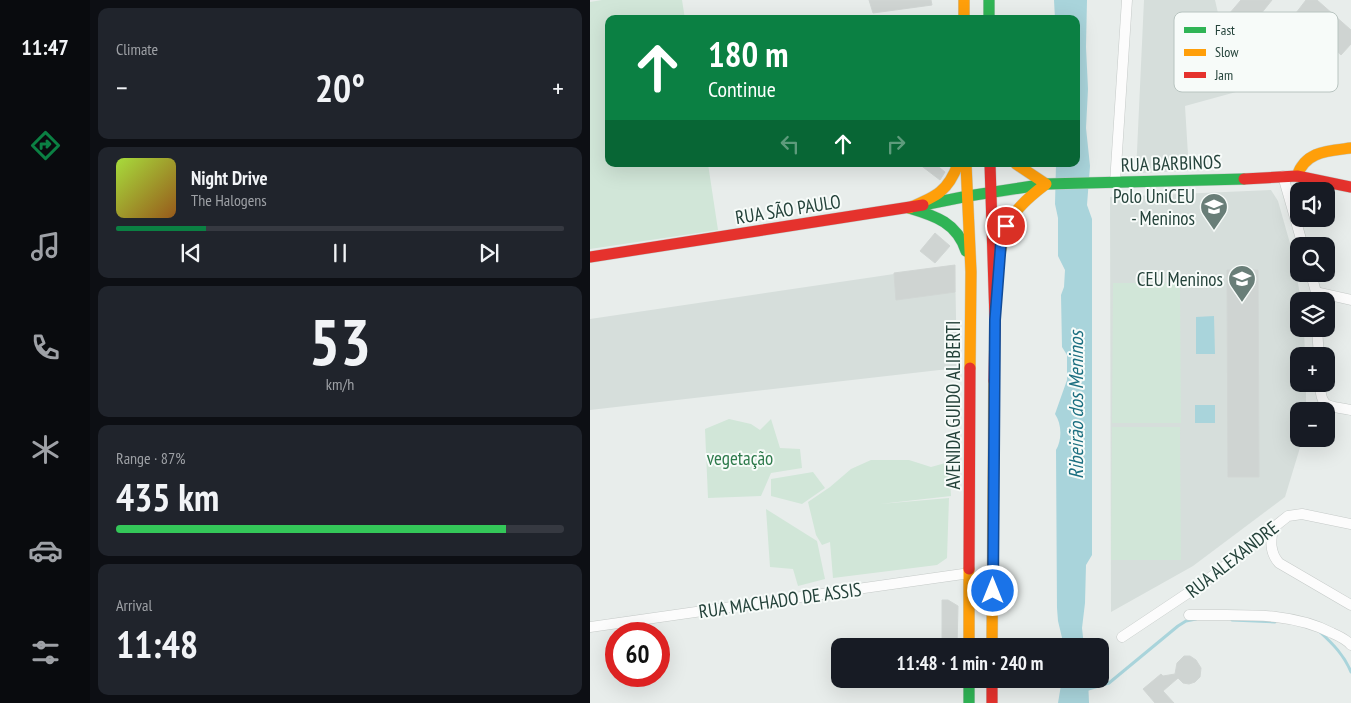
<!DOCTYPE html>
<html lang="en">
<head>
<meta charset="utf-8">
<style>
  body { margin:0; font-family:"PT Sans Narrow",sans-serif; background:#20242c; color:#f1f3f6; height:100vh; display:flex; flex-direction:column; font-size:19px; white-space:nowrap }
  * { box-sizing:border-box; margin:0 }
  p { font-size:16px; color:#9ea1a6 }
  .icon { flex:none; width:28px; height:28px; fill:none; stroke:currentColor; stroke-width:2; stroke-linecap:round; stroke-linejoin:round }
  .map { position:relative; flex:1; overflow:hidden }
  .side { display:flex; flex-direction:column; gap:8px; padding:8px; background:#0d0f14; width:500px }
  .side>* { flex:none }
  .hud { position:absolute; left:15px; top:15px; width:475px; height:152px; border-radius:10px; box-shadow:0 5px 20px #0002; background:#0b8043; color:#fff; overflow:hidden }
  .buttons { position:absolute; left:700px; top:182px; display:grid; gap:10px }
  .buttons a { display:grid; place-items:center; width:45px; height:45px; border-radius:10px; background:#171b24; box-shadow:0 5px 20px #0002; font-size:25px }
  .speed { position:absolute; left:15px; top:622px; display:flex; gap:10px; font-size:25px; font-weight:700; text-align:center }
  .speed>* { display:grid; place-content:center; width:65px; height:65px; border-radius:50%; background:#171b24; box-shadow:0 5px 20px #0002; line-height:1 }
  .speed .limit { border:8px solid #d22; background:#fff; color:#111 }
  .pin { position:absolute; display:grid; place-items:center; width:42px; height:42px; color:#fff; margin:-21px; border:2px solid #fff; border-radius:50%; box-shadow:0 1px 5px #0007 }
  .me { position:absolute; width:55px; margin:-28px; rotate:0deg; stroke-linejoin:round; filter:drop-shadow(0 0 4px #0008) }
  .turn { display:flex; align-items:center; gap:18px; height:105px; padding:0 20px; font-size:22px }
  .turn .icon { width:65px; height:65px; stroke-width:2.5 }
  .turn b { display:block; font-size:35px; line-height:42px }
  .lanes { display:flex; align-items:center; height:48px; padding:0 20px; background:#0003; justify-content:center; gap:25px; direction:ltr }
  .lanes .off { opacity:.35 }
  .big { font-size:38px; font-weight:800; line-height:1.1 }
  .side .tile { flex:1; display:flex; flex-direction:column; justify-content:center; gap:8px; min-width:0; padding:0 18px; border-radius:10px; background:#20242c }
  .side .dial { align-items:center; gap:0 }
  .dial b { font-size:65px; line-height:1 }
  .song { display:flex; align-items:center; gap:15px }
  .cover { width:60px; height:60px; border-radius:8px; background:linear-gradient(135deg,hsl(80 70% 55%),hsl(30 70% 35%)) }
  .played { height:5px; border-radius:2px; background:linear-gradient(90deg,#0b8043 20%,#363941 20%) }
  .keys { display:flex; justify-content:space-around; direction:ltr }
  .heat { display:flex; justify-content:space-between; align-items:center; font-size:28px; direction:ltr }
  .charge { height:8px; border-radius:4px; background:linear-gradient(90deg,#34c759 87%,#363941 0) }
  .trip { position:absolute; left:241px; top:638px; width:278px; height:50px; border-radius:10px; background:#171b24; box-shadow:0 5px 20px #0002; font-weight:800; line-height:50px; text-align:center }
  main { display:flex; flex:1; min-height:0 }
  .menu { display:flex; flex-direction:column; width:90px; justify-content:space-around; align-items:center; background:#090b0e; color:#9ea1a6 }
  .menu .icon { width:35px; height:35px }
  .menu .on { color:#0b8043 }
  .menu b { font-size:22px; color:#f1f3f6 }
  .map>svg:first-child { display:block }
  .built { fill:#d6dedb }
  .green { fill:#d1e6d8 }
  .water { fill:#a9d4db }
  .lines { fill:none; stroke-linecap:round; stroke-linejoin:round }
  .stream { stroke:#a9d4db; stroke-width:3 }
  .building { fill:#cfd4d2; stroke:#d1d6d4 }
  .street-casing { stroke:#c5cac8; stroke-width:11 }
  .fast-casing { stroke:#c3cbc8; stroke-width:12 }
  .slow-casing { stroke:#c3cbc8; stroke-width:12 }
  .jam-casing { stroke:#c3cbc8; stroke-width:12 }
  .street { stroke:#fcfcfc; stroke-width:10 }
  .fast { stroke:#30b455; stroke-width:11 }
  .slow { stroke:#ff9f0a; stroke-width:11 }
  .jam { stroke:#e5322d; stroke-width:11 }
  .route-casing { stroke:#114b97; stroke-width:12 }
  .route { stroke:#1a73e8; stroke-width:9 }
  .labels { text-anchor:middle; stroke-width:4; stroke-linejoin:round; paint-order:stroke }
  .street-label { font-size:19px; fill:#24423a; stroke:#f7fbf9 }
  .poi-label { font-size:19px; fill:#24423a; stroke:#f7fbf9; text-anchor:end }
  .park-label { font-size:19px; fill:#2d7a4b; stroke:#f7fbf9 }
  .water-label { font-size:20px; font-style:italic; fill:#1c6f80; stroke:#f7fbf9 }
  .key { fill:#f7fbf9; stroke:#b8c4c0; stroke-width:1 }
  .key-label { font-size:14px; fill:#24423a }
</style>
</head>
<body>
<main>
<nav class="menu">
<b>11:47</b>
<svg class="icon on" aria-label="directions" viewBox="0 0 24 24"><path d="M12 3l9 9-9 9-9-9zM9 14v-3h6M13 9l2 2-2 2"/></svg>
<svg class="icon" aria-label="music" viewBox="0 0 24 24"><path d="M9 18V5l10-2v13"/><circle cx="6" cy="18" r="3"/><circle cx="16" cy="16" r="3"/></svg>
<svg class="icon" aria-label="phone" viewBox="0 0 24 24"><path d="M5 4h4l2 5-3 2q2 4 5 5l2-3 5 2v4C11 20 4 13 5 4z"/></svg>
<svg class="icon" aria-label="climate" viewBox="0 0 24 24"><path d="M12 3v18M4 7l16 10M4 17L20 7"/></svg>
<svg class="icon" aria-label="car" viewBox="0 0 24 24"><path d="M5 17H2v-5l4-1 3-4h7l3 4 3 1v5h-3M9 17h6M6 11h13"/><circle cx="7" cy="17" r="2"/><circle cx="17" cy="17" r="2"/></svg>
<svg class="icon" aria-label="filters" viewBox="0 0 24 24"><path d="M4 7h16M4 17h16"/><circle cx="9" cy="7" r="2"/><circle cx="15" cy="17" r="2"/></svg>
</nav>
<section class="side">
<div class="tile"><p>Climate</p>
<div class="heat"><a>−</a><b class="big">20°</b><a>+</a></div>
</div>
<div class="tile">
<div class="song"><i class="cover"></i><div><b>Night Drive</b><p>The Halogens</p></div></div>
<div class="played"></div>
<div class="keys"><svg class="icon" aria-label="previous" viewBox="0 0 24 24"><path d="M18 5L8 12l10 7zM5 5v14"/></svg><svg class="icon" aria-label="pause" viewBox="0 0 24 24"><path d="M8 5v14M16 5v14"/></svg><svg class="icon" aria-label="next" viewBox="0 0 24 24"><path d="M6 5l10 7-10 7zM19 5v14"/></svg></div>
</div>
<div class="tile dial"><b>53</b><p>km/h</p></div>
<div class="tile"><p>Range · 87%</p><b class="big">435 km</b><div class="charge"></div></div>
<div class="tile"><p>Arrival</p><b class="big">11:48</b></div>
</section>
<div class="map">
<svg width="761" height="703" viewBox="0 0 761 703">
  <rect width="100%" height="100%" fill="#e8edeb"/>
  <path class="built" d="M554 0H625L646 92 595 106 599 171 546 173Z
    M681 190 688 201 703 254 711 301H709V329H714L715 356H709V384H716V411H709V439H712V441L695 497 603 566 521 612 520 197Z
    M365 265 367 368 0 410V319Z"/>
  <path class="green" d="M12 0H92L95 19H19V164H118L128 230 0 249V2Z
    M523 283H590L591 423H522Z
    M139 419 161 424 170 430 181 419 190 448 210 449 212 468 181 473 171 496 118 498 115 429Z
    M522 427H590L591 560H521Z
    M281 460H319L341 467 359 462 361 496 290 504 359 498 357 558 347 565 243 578 240 542 232 545 226 535 218 502 240 487 261 469Z
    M223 472 235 488 212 504 181 496V479Z
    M176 509 227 541 235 579 208 586 203 569 180 567Z"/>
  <path class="water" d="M464 0H497L496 47 498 89 496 128 500 166 497 205 502 219V555L496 565 495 603 492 628 494 646H474L468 621 467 608 466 450C472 440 472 424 465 414L477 380V355L472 347 471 295 474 287 475 270 468 256V218L465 204 466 164H486V19H465Z
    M624 316 625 354H606V317Z
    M605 405H625V423H605Z
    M472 679H498L499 703H468Z"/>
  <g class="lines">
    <path class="stream" d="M642 620 685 622
      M730 632C743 644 754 655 761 672
      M495 690 519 683 588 626 596 621 606 619"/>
  </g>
  <path class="building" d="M279 0H341L342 5 283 13Z
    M651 0H682L658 30 639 14Z
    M716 0H727L761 30V44L751 55 706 13Z
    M329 164H345L355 172 350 180Z
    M345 233 360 246 345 263 330 251Z
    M365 265V292L306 300 304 273Z
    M637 270H668L669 477H638Z
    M352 600H358L368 606 367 646H352Z
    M594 656H600L606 660 611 668 610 677 605 682 599 684 593 683 588 678 573 691 584 703H565L553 689 571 674 573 676 585 674 587 663Z"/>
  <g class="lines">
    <defs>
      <path id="street" d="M693 176 713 246
        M525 183 537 0
        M721 274 726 292V301
        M726 292 761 300
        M727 329 729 356
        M730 384C731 410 738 405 761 410
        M683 526C681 540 679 552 689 563L761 605
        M599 615C647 616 698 610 742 633 749 636 756 639 761 645
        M0 627 380 573
        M532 637 616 581 698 516 712 514 761 524"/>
      <path id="fast" d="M399 0V19
        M333 205 378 196 456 184 654 179
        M319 208C346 216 367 223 376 251
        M379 679V703"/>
      <path id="slow" d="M374 0V19
        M376 164 381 272 380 368
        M707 176C715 151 738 151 761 148
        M319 208C345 197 358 192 368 164
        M410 254C415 219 428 205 456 184L426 164
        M379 646V569
        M402 646 404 381"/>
      <path id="jam" d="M400 164 405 320 404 381
        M654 179 707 176 761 187
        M0 257 333 205
        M379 569 380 368
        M402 679V703"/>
    </defs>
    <use href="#street" class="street-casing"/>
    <use href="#fast" class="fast-casing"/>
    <use href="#slow" class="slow-casing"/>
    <use href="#jam" class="jam-casing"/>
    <use href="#street" class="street"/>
    <use href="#fast" class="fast"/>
    <use href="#slow" class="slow"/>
    <use href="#jam" class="jam"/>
  </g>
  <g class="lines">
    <defs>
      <path id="route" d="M403 591 405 320 411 242 416 226"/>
    </defs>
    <use href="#route" class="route-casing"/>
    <use href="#route" class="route"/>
  </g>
  <defs>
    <symbol id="university-pin" viewBox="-11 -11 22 30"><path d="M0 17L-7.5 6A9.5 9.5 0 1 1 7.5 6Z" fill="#697e78" stroke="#f7fbf9"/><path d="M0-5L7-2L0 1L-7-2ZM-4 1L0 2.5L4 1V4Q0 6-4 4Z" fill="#fff"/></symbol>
    <symbol id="school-pin" viewBox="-11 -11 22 30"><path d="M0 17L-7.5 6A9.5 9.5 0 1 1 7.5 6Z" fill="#697e78" stroke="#f7fbf9"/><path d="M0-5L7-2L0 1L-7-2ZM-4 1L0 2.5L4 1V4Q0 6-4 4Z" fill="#fff"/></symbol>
  </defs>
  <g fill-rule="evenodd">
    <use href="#university-pin" x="608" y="191" width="32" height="43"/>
    <use href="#school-pin" x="636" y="263" width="32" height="43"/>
  </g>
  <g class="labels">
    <g class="street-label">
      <text transform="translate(581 163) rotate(-2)" y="7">RUA BARBINOS</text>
      <text transform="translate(198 209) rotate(-9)" y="7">RUA SÃO PAULO</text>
      <text transform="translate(363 405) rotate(-90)" y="7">AVENIDA GUIDO ALIBERTI</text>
      <text transform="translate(642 559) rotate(-38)" y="7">RUA ALEXANDRE</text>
      <text transform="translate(190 600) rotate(-8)" y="7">RUA MACHADO DE ASSIS</text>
    </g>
    <g class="poi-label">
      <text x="605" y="203">Polo UniCEU<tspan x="605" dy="22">- Meninos</tspan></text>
      <text x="633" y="286">CEU Meninos</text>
    </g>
    <g class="park-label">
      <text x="150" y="465">vegetação</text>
    </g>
    <g class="water-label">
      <text transform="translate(486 405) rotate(-90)" y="7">Ribeirão dos Meninos</text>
    </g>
  </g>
  <rect x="584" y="12" width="164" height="80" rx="8" class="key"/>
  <rect x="594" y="27" width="22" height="6" fill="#30b455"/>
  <rect x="594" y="49" width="22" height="7" fill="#ff9f0a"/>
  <rect x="594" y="72" width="22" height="6" fill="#e5322d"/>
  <g class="key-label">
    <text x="625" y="35">Fast</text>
    <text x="625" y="57">Slow</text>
    <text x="625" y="80">Jam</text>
  </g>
</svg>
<div class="buttons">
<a><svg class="icon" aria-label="sound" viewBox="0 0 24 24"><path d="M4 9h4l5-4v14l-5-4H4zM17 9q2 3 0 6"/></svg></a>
<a><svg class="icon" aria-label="search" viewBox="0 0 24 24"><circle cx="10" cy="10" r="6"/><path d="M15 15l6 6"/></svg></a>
<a><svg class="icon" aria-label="layers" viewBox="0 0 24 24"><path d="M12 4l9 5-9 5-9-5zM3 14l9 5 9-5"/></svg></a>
<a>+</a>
<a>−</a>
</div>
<div class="speed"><div class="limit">60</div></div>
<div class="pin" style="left:416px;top:226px;background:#d93025"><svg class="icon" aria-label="arrive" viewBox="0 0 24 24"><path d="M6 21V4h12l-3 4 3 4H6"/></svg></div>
<svg class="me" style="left:403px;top:591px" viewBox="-20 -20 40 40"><circle r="17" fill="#1a73e8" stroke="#fff" stroke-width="3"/><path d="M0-11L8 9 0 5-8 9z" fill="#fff"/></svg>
<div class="trip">11:48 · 1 min · 240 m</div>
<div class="hud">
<div class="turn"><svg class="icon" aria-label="ahead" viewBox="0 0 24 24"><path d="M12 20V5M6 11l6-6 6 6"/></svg><div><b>180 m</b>Continue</div></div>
<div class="lanes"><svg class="icon off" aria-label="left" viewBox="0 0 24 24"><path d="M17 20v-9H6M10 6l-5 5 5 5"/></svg><svg class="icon" aria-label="ahead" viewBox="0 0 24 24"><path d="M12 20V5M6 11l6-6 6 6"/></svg><svg class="icon off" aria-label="right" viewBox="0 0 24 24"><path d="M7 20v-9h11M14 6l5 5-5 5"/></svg></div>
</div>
</div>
</main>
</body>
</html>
